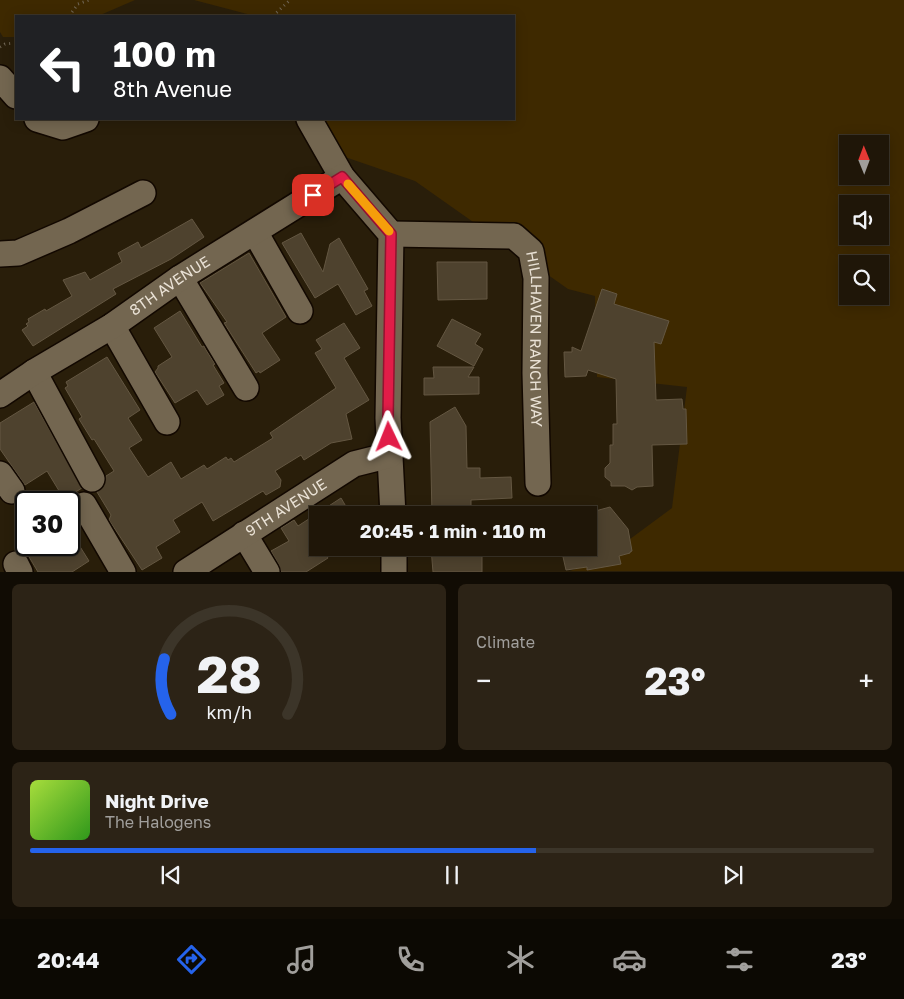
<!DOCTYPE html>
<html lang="en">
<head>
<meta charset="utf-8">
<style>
  body { margin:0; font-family:"Golos Text",sans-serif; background:#2c2316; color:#f1f3f6; height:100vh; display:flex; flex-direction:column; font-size:19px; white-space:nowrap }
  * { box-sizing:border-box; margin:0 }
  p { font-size:16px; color:#a19f9c }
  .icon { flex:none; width:28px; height:28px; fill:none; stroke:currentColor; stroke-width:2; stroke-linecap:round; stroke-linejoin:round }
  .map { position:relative; height:572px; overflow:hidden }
  .panel { display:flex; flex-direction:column; gap:12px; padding:12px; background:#110c04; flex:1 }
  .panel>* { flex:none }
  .guide { position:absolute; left:15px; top:15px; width:500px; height:105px; border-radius:0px; box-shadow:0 2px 12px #0003,0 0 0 1px #3c3529; background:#202124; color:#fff; overflow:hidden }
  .needle { width:32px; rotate:359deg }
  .fabs { position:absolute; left:839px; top:135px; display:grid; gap:10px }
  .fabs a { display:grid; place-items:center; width:50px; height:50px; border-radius:0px; background:#1f1608; box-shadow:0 2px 12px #0003,0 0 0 1px #3c3529; font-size:25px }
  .speed { position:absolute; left:15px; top:491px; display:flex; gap:10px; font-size:25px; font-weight:700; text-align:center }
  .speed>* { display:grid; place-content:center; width:65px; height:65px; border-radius:50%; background:#1f1608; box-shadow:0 2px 12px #0003,0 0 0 1px #3c3529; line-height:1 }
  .speed .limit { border:2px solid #111; border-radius:8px; background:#fff; color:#111 }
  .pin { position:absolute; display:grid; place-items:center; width:42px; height:42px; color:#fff; margin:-21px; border-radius:10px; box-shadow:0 2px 8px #0006 }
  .me { position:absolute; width:55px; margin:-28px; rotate:358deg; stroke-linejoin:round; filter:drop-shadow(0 0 4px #0008) }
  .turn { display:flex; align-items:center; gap:18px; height:105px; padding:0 15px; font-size:22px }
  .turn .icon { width:65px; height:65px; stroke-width:2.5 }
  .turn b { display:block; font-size:35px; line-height:42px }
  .big { font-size:38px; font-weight:700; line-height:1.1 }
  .panel .card { flex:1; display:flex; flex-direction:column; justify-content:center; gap:8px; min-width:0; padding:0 18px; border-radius:8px; background:#2c2316 }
  .panel .dial { align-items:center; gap:0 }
  .dial svg { height:130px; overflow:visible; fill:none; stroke:#3c3529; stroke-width:7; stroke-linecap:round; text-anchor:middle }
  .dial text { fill:#f1f3f6; stroke:none }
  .song { display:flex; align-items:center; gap:15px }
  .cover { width:60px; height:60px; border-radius:8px; background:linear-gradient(135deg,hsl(80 70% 55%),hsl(110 70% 35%)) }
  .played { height:5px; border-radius:2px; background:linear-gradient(90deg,#2563eb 60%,#3c3529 60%) }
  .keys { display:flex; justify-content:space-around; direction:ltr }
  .heat { display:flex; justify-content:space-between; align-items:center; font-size:28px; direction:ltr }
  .panel .tiles { flex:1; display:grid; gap:12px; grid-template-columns:1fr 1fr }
  .card:last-child { grid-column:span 2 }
  .trip { position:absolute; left:309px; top:506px; width:288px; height:50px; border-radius:0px; background:#1f1608; box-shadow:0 2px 12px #0003,0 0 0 1px #3c3529; font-weight:700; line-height:50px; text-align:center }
  .tab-bar { display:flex; height:80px; justify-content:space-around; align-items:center; background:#0c0903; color:#a19f9c }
  .tab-bar .icon { width:35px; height:35px }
  .tab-bar .on { color:#2563eb }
  .tab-bar b { font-size:22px; color:#f1f3f6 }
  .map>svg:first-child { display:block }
  .green { fill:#3e2900; fill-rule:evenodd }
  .building { fill:#4e422e; stroke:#645742 }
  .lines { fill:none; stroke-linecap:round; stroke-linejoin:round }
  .minor-casing { stroke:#120800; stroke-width:28 }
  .path { stroke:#706655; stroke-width:3; stroke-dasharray:1 4; stroke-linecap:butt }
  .minor { stroke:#736650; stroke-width:25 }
  .route-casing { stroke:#92132f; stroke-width:12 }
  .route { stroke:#e11d48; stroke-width:9 }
  .slow { stroke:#f59e0b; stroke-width:9 }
  .labels { text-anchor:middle; stroke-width:5; stroke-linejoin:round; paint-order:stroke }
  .street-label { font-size:15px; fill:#eae2d6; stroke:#1f1503 }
</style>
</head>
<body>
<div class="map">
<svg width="904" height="572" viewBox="0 0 904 572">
  <rect width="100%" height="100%" fill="#291e0a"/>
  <path class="green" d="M0 0H135L98 16H16V37H3L0 32Z
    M194 0H904V571H570L603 559 672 508 687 387 597 377 595 296 568 289 415 181 345 157 319 119H514V16H252L251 15ZM848 144H880V176H848ZM848 204H880V236H848ZM848 264H880V296H848Z"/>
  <path class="building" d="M192 219 204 237 171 259 113 289 116 294 33 346 22 330 28 326 26 324 29 322 28 319 45 309 46 311 72 296 63 280 85 272 90 280 122 262 118 253 138 242 141 248Z
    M301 233 323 272 330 244 339 238 368 289 364 291 372 306 356 315 338 284 315 298 282 243Z
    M249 253 286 317 262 333 280 360 260 373 259 371 256 373 224 323 227 322 200 283Z
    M437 262H487V299L438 300Z
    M602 289 617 294 614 304 669 321 661 344 654 342 656 400 682 399 683 409H686L687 444 652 445 653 486 637 487 632 490 625 486H611V482L605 477V468L610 463V445H613V424H617L616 379 588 370 586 376 565 377 564 352H572V347L581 351Z
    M180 311 202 347 204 346 206 350 215 364 213 365 224 383 219 386 224 395 207 405 197 390 175 403 155 372 158 368V366L172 357 154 328Z
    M452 319 481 334 475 344 483 349 474 366 437 346Z
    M344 323 360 348 344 358 369 400 346 414 352 439 331 443 304 460 301 455 275 471 281 480 280 487 266 495 263 491 213 521 202 502 173 520 180 532 156 547 162 558 142 570 109 520 111 515 97 492 104 486 106 476 114 471 94 439 92 440 79 419 82 417 65 388 68 386 66 382 107 357 140 410 128 418 142 440 129 448 148 477 171 462 181 479 204 465 207 469 226 457 228 460 231 458 234 462 273 438 270 433 336 388 315 353 322 349 316 340Z
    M433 367H474L468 377H479V394L424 395V378H434Z
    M34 402 82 488 64 499 47 471 25 485 0 449V423Z
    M455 407 466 426 467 468H480V478L511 477 512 498 471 500V515H432L430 422Z
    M341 498 351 515H318V548H321L328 558 306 572H281L279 565 271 551 289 541 281 528 294 520 298 526Z
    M610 507 628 529 632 551 630 552V553L619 556 621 564 587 570V567L566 570 561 548H588V513Z
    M22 545H79L89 561 72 572H38Z
    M431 548H482V572H433Z"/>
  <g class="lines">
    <defs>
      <g id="minor">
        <path d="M0 78 16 96"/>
        <path d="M37 119 63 127 86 119"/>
        <path d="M309 119 342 177 391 234 388 418 393 515"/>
        <path d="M255 232 300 311"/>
        <path id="s1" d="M391 234 514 236 531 251 536 278 535 373 538 483"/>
        <path d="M0 254 18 253 69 231 143 193"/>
        <path d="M180 278 246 388"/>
        <path d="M112 326 167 422"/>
        <path d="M34 372 92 479"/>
        <path id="s2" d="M0 395 34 372 112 326 180 278 342 177"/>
        <path d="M0 474 12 491"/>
        <path d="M84 505 123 572"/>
        <path d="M244 534 267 572"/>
        <path d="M394 548V572"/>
        <path d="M16 564 20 572"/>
        <path id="s3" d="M186 572 354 464 390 455"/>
      </g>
    </defs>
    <use href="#minor" class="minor-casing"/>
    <path class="path" d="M69 16 78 4 89 0
      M273 16 290 0
      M0 47 5 44 16 43"/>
    <use href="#minor" class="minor"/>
  </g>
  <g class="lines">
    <defs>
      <path id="route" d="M313 195 342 177 391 234 388 418 389 437"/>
    </defs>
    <use href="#route" class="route-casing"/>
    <use href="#route" class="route"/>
    <path class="slow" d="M348 184 389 231"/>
  </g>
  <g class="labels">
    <g class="street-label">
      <text dy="5" stroke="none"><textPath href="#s2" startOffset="202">8TH AVENUE</textPath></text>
      <text dy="5" stroke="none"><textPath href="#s1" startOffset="234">HILLHAVEN RANCH WAY</textPath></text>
      <text dy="5" stroke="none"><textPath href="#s3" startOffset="119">9TH AVENUE</textPath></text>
    </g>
  </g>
</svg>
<div class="fabs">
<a><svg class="needle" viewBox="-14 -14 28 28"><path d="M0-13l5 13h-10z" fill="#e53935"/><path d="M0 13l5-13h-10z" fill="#a19f9c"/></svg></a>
<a><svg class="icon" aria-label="sound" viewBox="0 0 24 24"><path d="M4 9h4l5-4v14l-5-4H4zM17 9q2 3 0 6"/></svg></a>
<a><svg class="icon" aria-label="search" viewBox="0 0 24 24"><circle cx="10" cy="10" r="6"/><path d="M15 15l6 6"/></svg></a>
</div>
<div class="speed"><div class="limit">30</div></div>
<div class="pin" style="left:313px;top:195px;background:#d93025"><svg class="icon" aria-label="arrive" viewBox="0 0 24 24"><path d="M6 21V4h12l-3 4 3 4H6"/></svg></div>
<svg class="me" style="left:389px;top:437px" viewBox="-20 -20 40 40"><path d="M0-17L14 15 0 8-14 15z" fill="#e11d48" stroke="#fff" stroke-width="4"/></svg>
<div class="trip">20:45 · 1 min · 110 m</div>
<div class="guide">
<div class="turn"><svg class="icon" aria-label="left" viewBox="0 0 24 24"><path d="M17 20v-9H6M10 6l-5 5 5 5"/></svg><div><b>100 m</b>8th Avenue</div></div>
</div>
</div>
<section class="panel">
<div class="tiles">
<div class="card dial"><svg viewBox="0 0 100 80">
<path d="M14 69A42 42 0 1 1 86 69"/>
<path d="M14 69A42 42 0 0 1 10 35" stroke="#2563eb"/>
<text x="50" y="56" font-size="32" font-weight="700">28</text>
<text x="50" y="72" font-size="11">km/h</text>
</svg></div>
<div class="card"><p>Climate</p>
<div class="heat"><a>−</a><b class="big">23°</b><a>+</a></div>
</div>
<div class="card">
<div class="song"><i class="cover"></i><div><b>Night Drive</b><p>The Halogens</p></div></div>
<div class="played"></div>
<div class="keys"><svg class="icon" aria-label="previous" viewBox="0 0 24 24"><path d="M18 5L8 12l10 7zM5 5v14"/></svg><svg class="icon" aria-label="pause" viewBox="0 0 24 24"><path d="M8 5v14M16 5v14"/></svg><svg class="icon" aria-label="next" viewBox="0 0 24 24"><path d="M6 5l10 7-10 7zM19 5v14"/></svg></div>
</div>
</div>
</section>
<nav class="tab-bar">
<b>20:44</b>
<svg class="icon on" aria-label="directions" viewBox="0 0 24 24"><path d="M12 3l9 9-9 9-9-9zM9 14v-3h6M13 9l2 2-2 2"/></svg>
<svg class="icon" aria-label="music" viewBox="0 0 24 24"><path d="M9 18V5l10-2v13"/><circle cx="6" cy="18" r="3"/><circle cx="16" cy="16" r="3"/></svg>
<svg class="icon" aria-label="phone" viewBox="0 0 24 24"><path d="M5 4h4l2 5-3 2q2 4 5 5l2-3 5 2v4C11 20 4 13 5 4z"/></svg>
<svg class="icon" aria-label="climate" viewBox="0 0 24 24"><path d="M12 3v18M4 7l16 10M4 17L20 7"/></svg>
<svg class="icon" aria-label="car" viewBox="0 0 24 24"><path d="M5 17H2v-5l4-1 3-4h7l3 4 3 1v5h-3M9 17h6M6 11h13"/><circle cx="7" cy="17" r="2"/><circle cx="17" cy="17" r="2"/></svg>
<svg class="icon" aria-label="filters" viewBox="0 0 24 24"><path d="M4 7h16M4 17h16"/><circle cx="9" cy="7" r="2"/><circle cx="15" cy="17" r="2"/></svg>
<b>23°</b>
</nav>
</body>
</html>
